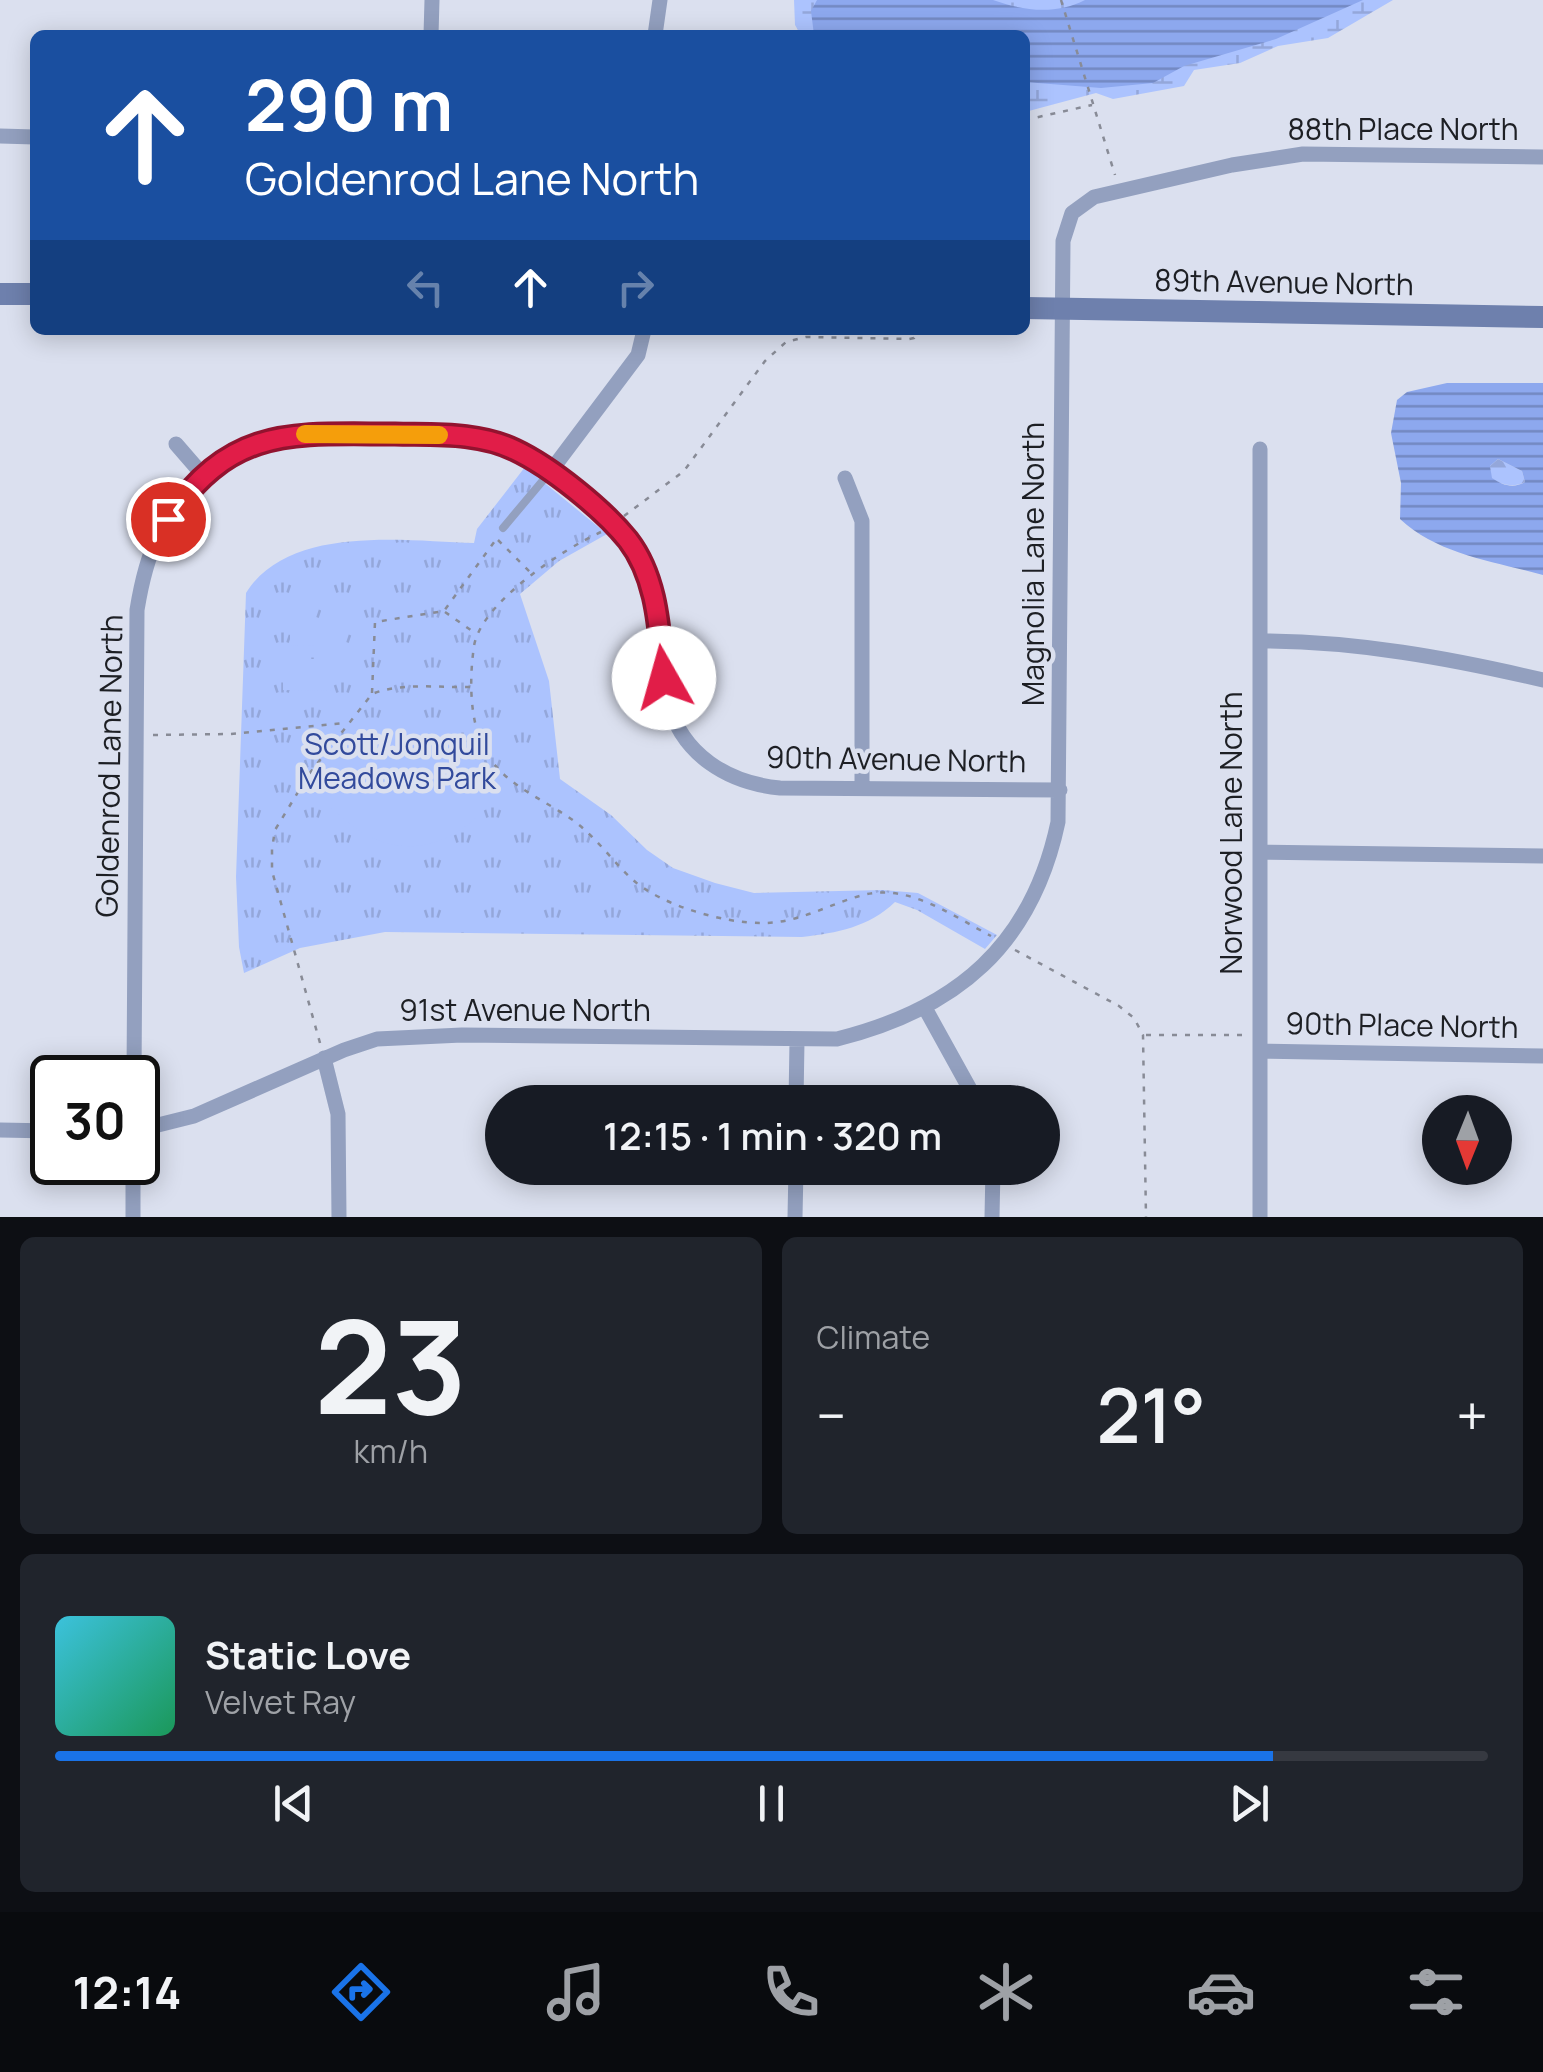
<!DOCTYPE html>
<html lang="en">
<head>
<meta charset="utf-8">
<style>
  body { margin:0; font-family:Manrope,sans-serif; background:#20242c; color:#f1f3f6; height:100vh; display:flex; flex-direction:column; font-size:38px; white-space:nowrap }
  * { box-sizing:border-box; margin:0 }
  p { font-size:32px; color:#9ea1a6 }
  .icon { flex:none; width:55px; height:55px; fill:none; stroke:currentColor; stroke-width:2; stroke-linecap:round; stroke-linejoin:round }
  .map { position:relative; height:1217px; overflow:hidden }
  .panel { display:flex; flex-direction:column; gap:20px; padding:20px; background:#0d0f14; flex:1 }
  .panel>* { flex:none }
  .banner { position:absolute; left:30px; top:30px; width:1000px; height:305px; border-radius:15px; box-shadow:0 5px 25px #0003; background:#1a4fa0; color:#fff; overflow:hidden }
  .needle { width:65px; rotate:181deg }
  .buttons { position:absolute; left:1422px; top:1095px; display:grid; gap:20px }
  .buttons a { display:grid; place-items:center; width:90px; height:90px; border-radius:50%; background:#171b24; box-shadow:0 5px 25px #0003; font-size:50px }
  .speed { position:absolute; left:30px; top:1055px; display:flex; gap:20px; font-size:50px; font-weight:700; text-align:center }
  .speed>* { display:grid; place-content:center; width:130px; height:130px; border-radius:50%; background:#171b24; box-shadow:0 5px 25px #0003; line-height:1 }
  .speed .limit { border:5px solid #111; border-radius:15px; background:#fff; color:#111 }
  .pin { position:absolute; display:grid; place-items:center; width:85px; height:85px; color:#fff; margin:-42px; border:5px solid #fff; border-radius:50%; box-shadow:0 2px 10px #0007 }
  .me { position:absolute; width:110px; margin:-55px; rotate:353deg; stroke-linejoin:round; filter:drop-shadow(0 0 8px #0008) }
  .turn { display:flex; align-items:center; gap:35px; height:210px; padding:0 50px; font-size:45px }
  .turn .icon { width:130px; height:130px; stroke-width:2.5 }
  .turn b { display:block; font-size:70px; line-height:85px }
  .lanes { display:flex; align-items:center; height:95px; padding:0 50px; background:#0003; justify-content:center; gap:50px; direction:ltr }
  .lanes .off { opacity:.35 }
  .big { font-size:75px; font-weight:600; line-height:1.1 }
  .panel .card { flex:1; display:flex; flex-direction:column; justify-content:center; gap:15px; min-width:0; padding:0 35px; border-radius:15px; background:#20242c }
  .panel .dial { align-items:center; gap:0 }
  .dial b { font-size:130px; line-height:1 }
  .song { display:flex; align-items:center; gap:30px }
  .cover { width:120px; height:120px; border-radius:15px; background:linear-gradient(135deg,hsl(190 70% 55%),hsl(150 70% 35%)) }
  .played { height:10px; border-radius:5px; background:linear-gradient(90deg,#1a73e8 85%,#363941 85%) }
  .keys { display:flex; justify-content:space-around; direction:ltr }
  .heat { display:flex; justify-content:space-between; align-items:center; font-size:55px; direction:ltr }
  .panel .tiles { flex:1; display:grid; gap:20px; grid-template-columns:1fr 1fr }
  .card:last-child { grid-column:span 2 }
  .trip { position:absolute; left:485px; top:1085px; width:575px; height:100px; border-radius:50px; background:#171b24; box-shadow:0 5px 25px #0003; font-weight:600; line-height:100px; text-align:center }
  .menu { display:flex; height:160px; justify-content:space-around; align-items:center; background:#090b0e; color:#9ea1a6 }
  .menu .icon { width:70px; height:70px }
  .menu .active { color:#1a73e8 }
  .menu b { font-size:45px; color:#f1f3f6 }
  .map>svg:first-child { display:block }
  .forest { fill:url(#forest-firs) }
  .wetland { fill:url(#wetland-marsh) }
  .park { fill:url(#park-tufts) }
  .garden { fill:#acc3fe }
  .water { fill:url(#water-rules); fill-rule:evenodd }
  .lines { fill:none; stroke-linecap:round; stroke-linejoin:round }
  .path { stroke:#888b96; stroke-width:2.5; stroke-dasharray:5 8; stroke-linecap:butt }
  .lane { stroke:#93a0bf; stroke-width:8 }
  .street { stroke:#93a0bf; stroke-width:15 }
  .secondary { stroke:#6e80ad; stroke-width:22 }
  .route-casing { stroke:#92132f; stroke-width:25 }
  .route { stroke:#e11d48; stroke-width:18 }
  .slow { stroke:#f59e0b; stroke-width:18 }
  .labels { text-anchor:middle; stroke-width:9; stroke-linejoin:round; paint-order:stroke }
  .street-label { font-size:30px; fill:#1d1f24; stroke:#dbe0ef }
  .park-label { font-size:30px; fill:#324a9c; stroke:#dbe0ef }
</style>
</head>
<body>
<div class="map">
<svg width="1543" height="1217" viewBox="0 0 1543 1217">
  <defs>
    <pattern id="forest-firs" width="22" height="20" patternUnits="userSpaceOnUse" patternTransform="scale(2.5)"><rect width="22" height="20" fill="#acc3fe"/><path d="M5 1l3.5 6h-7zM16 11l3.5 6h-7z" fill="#94a7da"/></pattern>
    <pattern id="wetland-marsh" width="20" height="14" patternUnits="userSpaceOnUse" patternTransform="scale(2.5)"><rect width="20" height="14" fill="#acc3fe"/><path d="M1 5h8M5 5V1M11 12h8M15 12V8" fill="none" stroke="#94a7da"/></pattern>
    <pattern id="park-tufts" width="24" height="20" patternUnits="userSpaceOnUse" patternTransform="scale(2.5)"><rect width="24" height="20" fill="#acc3fe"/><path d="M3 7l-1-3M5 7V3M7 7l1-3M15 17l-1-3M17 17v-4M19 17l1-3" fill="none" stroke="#94a7da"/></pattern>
    <pattern id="water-rules" width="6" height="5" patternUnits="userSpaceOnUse" patternTransform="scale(2.5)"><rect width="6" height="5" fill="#8da8ee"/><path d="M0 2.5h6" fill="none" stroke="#7388c1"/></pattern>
  </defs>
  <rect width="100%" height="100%" fill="#dbe0ef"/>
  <path class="forest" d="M1498 459 1522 471 1525 482C1513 488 1502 485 1491 478L1490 466Z"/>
  <path class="wetland" d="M794 0H1393L1328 38 1278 46 1240 63 1194 70 1184 86 1113 99 1096 93 1025 112V35H801L795 25Z"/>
  <path class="park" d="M525 467 607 534 559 561 520 594 549 681 560 779 611 815 647 850 673 868 715 883 754 893 883 890 918 893 997 935 985 949 917 910 895 902C869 927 837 933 802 937L385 932 300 948 244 973 239 947 236 877 246 593C289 524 405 541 474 543L477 529Z"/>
  <path class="garden" d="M290 596H314V645L290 646Z
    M321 596H345V646H321Z
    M283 659H333V691L283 690Z
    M403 715H417L498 791C472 832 425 859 377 840 357 832 341 816 325 803Z"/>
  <path class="water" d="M817 0H993C1024 11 1055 15 1085 0H1363L1276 39 1184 66 1153 83 1101 88 1025 82V35H814L811 11Z
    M1447 383H1543V575C1493 561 1439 555 1400 519L1401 483 1391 433 1397 400 1407 392ZM1498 459 1522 471 1525 482C1513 489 1502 485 1492 478L1490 466Z"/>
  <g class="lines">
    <path class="path" d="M1061 0 1115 175
      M1025 120 1092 105
      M624 516 684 471 765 361 786 342 806 337 909 339 914 338 917 330
      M601 532C563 549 481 603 474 646 469 681 469 727 489 757 507 786 547 801 574 821 597 838 612 861 633 880 661 905 723 923 761 923 797 924 829 904 863 895 908 883 953 916 991 936
      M498 540 531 573
      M445 612 475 633
      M372 693 375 622 444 611 497 538
      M153 735 230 734 345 723
      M1015 950 1119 1006 1134 1018 1143 1035 1146 1217
      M1146 1035H1243
      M320 1043 272 871V849L275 830 309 774 372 694C401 682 441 688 471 687"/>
    <path class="lane" d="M503 528 550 472"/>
    <path class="street" d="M431 35 432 0
      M655 35 660 0
      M0 136 35 137
      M176 444 202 474C275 427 307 434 390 434 420 435 452 432 481 438 528 448 600 503 629 541 639 554 647 573 652 589 663 625 659 665 668 702 682 755 728 783 780 788L1060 790
      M1260 449V1217
      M550 472 638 355 644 330
      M845 478 862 521V788
      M1260 641C1356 641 1449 658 1543 680
      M1260 852 1543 856
      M925 1008 977 1102
      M1260 1051 1543 1056
      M324 1058 338 1114 339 1217
      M134 1078 137 610C147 548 161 521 202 474
      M796 1102 797 1041
      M0 1130 52 1131
      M138 1130 194 1116 344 1050 377 1039 462 1035 837 1039C957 1009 1032 945 1058 822L1063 241 1072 213 1094 197 1232 165 1303 154 1543 157
      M133 1217V1162
      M795 1217 796 1168
      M992 1217 993 1168"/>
    <path class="secondary" d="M0 294H35
      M1025 308 1543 317"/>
  </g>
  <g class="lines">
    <defs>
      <path id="route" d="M168 519C232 425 292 434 395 434 435 435 478 432 515 450 551 467 603 509 628 540 658 579 659 631 664 678"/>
    </defs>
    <use href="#route" class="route-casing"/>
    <use href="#route" class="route"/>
    <path class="slow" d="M305 434 439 435"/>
  </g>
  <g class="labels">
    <g class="street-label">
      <text x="1403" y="140">88th Place North</text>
      <text transform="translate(1284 283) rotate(1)" y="10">89th Avenue North</text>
      <text transform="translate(1034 564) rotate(-90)" y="10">Magnolia Lane North</text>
      <text transform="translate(896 760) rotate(1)" y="10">90th Avenue North</text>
      <text transform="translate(110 766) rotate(-89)" y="10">Goldenrod Lane North</text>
      <text transform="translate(1232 833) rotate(-90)" y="10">Norwood Lane North</text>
      <text x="525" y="1021">91st Avenue North</text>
      <text transform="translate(1402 1026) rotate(1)" y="10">90th Place North</text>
    </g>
    <g class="park-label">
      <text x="397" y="755">Scott/Jonquil<tspan x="397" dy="34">Meadows Park</tspan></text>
    </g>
  </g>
</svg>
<div class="buttons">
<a><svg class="needle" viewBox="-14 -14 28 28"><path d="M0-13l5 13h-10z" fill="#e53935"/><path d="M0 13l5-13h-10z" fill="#9ea1a6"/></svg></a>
</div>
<div class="speed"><div class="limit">30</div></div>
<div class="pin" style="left:168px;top:519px;background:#d93025"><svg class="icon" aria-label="arrive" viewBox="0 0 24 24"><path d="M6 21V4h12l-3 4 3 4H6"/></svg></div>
<svg class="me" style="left:664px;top:678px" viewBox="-20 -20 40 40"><circle r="19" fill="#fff"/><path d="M0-13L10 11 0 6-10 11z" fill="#e11d48"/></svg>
<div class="trip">12:15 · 1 min · 320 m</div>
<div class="banner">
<div class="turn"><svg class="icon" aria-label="ahead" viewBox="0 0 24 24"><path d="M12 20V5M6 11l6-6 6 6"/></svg><div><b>290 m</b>Goldenrod Lane North</div></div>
<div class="lanes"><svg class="icon off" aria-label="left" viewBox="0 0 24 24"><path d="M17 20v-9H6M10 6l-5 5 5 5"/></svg><svg class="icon" aria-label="ahead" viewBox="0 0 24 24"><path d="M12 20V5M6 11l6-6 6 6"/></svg><svg class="icon off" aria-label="right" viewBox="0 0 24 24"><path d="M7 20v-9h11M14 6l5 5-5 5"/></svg></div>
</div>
</div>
<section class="panel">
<div class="tiles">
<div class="card dial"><b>23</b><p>km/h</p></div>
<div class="card"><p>Climate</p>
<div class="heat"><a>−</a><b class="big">21°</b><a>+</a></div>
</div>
<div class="card">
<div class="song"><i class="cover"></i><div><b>Static Love</b><p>Velvet Ray</p></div></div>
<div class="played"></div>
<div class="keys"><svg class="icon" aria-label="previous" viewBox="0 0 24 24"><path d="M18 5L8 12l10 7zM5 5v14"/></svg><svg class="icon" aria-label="pause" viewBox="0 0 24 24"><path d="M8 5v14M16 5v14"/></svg><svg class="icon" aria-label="next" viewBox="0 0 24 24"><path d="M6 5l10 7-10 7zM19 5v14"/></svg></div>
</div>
</div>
</section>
<nav class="menu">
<b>12:14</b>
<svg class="icon active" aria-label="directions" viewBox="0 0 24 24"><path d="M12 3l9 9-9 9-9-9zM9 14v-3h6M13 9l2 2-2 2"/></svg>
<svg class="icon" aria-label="music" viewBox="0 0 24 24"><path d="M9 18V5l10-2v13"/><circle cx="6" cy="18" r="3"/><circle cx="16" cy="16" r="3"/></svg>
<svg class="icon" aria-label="phone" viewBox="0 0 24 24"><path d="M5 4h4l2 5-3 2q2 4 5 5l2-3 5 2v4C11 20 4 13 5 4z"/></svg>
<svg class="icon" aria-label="climate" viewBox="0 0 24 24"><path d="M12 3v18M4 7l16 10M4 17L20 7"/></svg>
<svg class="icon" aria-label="car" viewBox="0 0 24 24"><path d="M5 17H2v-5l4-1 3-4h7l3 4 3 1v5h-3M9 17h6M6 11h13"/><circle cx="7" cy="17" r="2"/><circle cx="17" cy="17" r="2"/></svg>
<svg class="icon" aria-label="filters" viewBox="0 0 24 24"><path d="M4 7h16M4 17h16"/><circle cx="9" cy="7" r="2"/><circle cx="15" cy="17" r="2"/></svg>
</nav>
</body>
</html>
